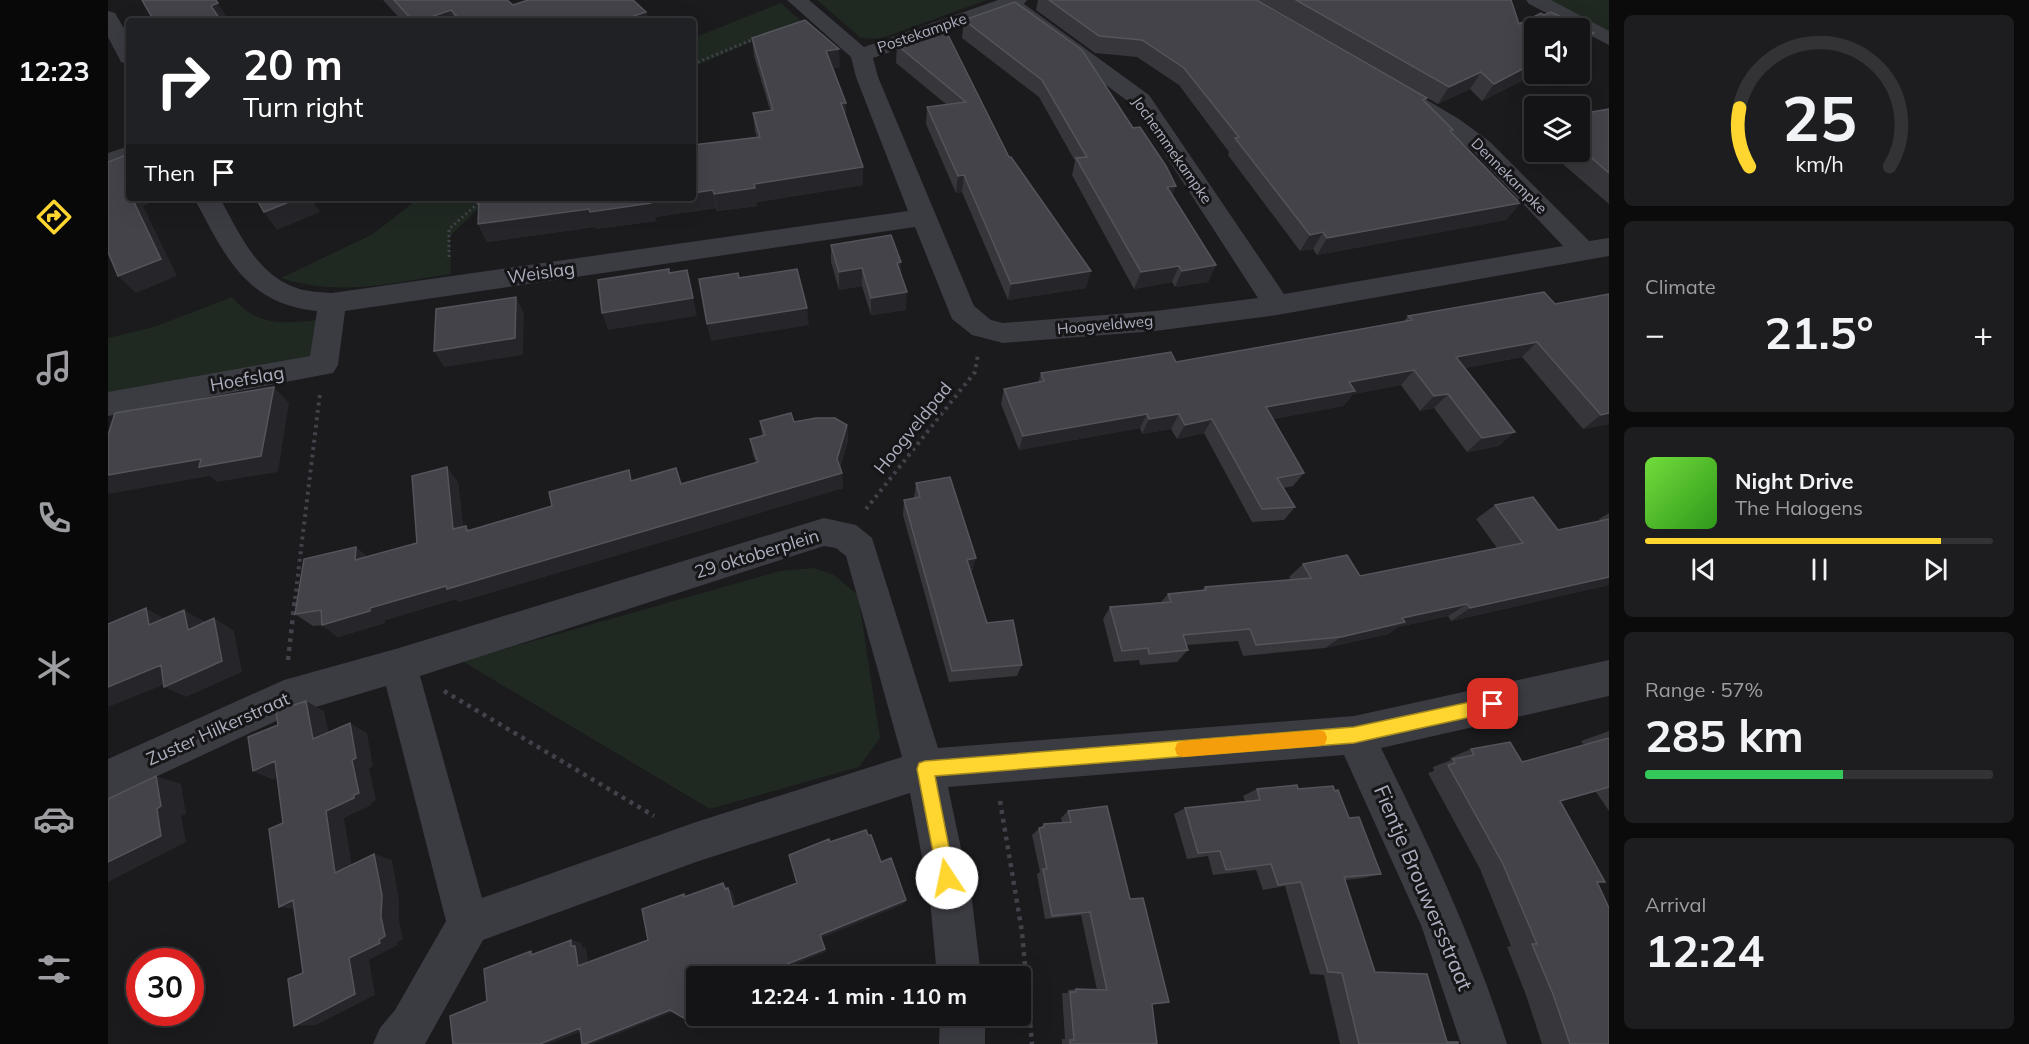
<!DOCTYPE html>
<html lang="en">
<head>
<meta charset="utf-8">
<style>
  body { margin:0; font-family:Mulish,sans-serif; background:#1d1d1f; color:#f1f3f6; height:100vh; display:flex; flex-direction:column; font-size:22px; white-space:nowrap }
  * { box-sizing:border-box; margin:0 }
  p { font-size:20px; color:#9d9ea1 }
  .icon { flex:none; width:33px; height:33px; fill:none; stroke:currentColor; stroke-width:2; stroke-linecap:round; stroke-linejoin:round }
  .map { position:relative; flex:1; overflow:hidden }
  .side { display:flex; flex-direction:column; gap:15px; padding:15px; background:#0b0b0c; width:420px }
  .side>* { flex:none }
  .guide { position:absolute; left:18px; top:18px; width:570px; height:183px; border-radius:6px; box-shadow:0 6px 24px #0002,0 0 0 2px #333335; background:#202124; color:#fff; overflow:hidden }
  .tools { position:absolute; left:1416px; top:18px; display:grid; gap:12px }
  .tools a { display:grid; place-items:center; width:66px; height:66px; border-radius:6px; background:#141416; box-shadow:0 6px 24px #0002,0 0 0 2px #333335; font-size:30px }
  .speed { position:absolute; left:18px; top:948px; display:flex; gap:12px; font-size:30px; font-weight:700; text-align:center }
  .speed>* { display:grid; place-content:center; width:78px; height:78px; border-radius:50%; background:#141416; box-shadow:0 6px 24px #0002,0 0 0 2px #333335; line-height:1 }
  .speed .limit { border:9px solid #d22; background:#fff; color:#111 }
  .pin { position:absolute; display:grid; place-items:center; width:51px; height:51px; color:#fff; margin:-26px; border-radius:12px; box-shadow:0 3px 9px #0006 }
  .me { position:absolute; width:66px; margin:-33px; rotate:349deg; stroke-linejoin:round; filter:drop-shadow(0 0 4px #0008) }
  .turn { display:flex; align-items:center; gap:21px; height:126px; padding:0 18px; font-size:27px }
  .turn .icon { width:78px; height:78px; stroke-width:2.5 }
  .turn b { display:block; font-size:42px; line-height:51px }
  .then { display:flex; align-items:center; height:57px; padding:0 18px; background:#0003; gap:12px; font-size:22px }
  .big { font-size:45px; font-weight:700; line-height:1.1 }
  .side .tile { flex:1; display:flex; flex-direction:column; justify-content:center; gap:9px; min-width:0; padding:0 21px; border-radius:9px; background:#1d1d1f }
  .side .dial { align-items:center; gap:0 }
  .dial svg { height:156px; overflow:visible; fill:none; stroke:#333335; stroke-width:7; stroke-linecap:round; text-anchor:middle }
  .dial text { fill:#f1f3f6; stroke:none }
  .song { display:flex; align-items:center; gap:18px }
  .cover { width:72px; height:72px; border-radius:9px; background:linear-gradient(135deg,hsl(100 70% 55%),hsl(110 70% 35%)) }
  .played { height:6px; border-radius:3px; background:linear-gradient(90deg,#ffd630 85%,#333335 85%) }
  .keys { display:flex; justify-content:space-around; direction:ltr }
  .heat { display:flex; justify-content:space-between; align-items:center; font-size:33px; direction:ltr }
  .charge { height:9px; border-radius:4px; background:linear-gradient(90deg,#34c759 57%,#333335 0) }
  .trip { position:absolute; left:578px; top:966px; width:345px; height:60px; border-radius:6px; background:#141416; box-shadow:0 6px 24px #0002,0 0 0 2px #333335; font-weight:700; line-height:60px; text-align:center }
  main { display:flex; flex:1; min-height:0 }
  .tab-bar { display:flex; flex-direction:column; width:108px; justify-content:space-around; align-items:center; background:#080809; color:#9d9ea1 }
  .tab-bar .icon { width:42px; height:42px }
  .tab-bar .selected { color:#ffd630 }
  .tab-bar b { font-size:27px; color:#f1f3f6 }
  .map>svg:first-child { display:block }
  .green { fill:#1f2922 }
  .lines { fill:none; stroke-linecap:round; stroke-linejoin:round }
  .path-far2 { stroke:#41424a; stroke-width:3; stroke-dasharray:2 3; stroke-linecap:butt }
  .path-far1 { stroke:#41424a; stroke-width:4; stroke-dasharray:3 4.5; stroke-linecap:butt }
  .path { stroke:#41424a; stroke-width:4.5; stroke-dasharray:4 5; stroke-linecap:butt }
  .minor { fill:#3b3b42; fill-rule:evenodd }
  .wall { fill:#37363b }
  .shaded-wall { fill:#262529 }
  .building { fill:#434349; stroke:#54545b; stroke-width:1.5 }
  .route { fill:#ffd630; stroke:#a68b1f; stroke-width:1.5 }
  .slow { fill:#f59e0b }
  .labels { text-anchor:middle; stroke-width:6; stroke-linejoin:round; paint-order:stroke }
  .far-street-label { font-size:15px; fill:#acafbe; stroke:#161518 }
  .street-label { font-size:18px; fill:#acafbe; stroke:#161518 }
  .near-street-label { font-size:21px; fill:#acafbe; stroke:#161518 }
</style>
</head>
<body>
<main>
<nav class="tab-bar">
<b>12:23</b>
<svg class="icon selected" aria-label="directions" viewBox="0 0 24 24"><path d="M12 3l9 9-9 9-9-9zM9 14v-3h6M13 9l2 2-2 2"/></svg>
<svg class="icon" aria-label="music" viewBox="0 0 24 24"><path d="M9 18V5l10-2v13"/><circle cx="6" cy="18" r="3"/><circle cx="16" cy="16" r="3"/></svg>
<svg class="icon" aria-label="phone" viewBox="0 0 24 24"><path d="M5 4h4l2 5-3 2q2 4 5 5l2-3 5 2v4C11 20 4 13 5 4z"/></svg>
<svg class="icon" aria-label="climate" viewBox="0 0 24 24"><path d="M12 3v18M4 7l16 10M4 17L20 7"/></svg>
<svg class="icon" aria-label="car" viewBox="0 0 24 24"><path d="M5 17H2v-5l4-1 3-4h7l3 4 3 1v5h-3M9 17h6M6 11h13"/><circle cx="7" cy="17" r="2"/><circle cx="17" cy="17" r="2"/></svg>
<svg class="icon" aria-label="filters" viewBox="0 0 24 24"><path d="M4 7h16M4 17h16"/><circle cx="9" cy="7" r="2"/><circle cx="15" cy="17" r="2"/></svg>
</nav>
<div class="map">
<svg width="1501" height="1044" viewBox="0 0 1501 1044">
  <rect width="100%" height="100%" fill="#1b1a1d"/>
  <path class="green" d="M709 0H879L771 39 753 38Z
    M1438 0H1501V33Z
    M673 3 693 21 585 67V38Z
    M311 198H382L342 236 343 274C282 283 233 297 173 278L265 234Z
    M124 297C148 326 176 324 209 320L208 356 0 395V338L46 327Z
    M706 568 726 575 750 595 772 738 751 767 602 809 354 661 672 571Z"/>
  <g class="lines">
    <path class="path-far2" d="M585 64 646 39
      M341 257V229L376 198"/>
    <path class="path-far1" d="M758 509 867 372 870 354
      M187 599 212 393"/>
    <path class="path" d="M180 660 187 598
      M336 691 546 816
      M892 801 914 932 924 1044"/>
    <path class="minor" d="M679 0H701L756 47 890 0H919L916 4 1041 95 1176 294 1455 246 1365 151 1335 129 1286 100 1283 95 1286 90 1294 88 1302 90 1351 119 1381 141 1481 241 1501 238V256L1169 315 1047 331 895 343 864 335 844 319 807 227 237 311 230 365 225 373 0 416V392L202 356 209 311C137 304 117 255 86 198H112C130 231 148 273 186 287 198 292 212 292 224 293L800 211 748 77 743 57ZM898 11 1025 105 1150 298 1047 311 895 323 883 320 866 306 770 77 765 58Z
      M1418 0H1443L1501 31V45L1421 4Z
      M0 11 7 13 21 37V64L13 62 0 37Z
      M21 146V162L0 169V153Z
      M716 518 748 525 764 538 830 748 1246 716 1501 660V696L1273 748C1321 844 1366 941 1399 1044H1353L1313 925 1236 755 840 787 864 900 873 976H829L822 900 802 793 588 862 375 940 317 1044H265L272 1028 287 1010 338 921 278 686 181 715 0 799V759L176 680 291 648ZM716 546 728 548 738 556 794 757 588 822 374 898 312 676Z
      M832 1016H877V1044H831Z"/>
  </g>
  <path class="wall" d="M275 0H399L405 5 538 12 540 21H294Z
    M930 0H1149L1319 98 1316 102 1343 133 1412 203 1398 220 1209 255 1205 249 1192 251 1120 155 1121 152 1071 85 1029 57 987 53 928 10Z
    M1151 0H1403L1411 24 1474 50 1374 101 1362 89 1330 104Z
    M856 20 1025 128 1068 186 1064 195 1108 265 1100 282 1067 287 1064 282 1026 289 964 175 967 161 931 97 854 38Z
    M836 27 901 157 978 288 900 300 854 192 848 193 818 124 819 107 838 104 788 63 789 45Z
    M644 38 732 67 725 68 738 103V117L755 185 649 202V206L609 211 608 208 547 217 548 221 487 229V227L379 242 370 224 649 137 647 131 645 113 662 110 646 56Z
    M1501 109V204L1441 152H1472V114Z
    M723 245 793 262 792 272 798 310 763 315 754 286 731 290 723 262Z
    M1501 294V424L1475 429 1414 357 1357 368 1391 446 1359 452 1326 408 1312 411 1293 385 1245 394 1235 406 1165 419 1196 473 1185 486 1176 488 1187 507 1176 520 1144 522 1096 433 1069 439 1063 429 1034 434 1032 428 911 450 893 404 896 389 930 383 933 373 1068 362 1296 321 1300 316 1447 304Z
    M652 421 686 422 739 425 740 441 732 467 734 473 735 488 351 602 348 599 277 620V623L230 637 214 625 205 626 187 614 248 547 259 557 309 543 350 482 355 526 362 530 444 506 525 480 574 484 648 463 645 455 642 439 654 436Z
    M808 483 868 558 864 571 863 572 879 623 914 665 909 676 841 682 795 515 796 500 806 498Z
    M1387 505 1450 530 1492 521 1491 519 1501 513V585L1343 621 1340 616 1290 627 1280 634 1217 648 1135 656 1130 641 1078 645 1080 650 1069 662 1032 665 1031 660 1006 662 995 619 1002 607 1053 602 1060 594 1094 590 1097 587 1183 580 1181 577 1195 564 1252 576 1389 548 1368 519Z
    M1501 731V811L1488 792 1453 801 1497 882 1489 883 1501 1044H1434L1418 995 1399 947 1403 946 1372 869 1320 773 1326 771 1325 767 1343 760 1342 758 1363 749 1414 762 1476 745 1473 741Z
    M1149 789H1190L1227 791 1241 818 1273 874 1255 878 1237 880 1267 972 1339 1041 1350 1044H1232L1216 975 1202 974 1177 886 1155 890 1148 870 1105 875 1100 856 1079 859 1066 814 1077 808 1137 801 1135 796Z
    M960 811 1044 1004 1049 1044H954V1039H957L954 993H960V990L968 989 989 990 973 915 937 919 929 874 932 872 924 835 936 824 954 823 953 818Z"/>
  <path class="shaded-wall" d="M110 3 121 21H113L103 6Z
    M343 10 347 21H311Z
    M538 12 540 21H511Z
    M1486 33 1474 50 1472 51V41Z
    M731 49 732 67 719 69 718 51Z
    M1426 63V74H1428L1374 101 1386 84Z
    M1373 72 1362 89 1330 104 1341 87Z
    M733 103H738V121Z
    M755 167V185L649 202V206L609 211 606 194 646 184Z
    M856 175 854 192 848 193 850 176Z
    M1068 186 1061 203 1059 187Z
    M605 190 608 208 547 217 548 221 487 229V227L379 242 370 224 552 198H585V193Z
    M24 198H45L47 201 35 206 69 276 28 293 10 276Z
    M191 198H203L212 212 169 230 156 212Z
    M1412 203 1398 220 1209 255 1219 238Z
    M1215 232 1205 249 1192 251 1202 235Z
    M793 262 792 280 789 263Z
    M1108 265 1100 282 1067 287 1074 271Z
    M1071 266 1064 282 1026 289 1033 272Z
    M754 268V286L731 290V272Z
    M579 270 589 316 500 330 494 313Z
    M983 271 978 288 900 300 903 284Z
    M799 292 798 310 763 315V298Z
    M408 297 416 313 415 355 336 367 326 351Z
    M699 308 701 325 603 341 599 324Z
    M1429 342 1414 357 1335 372 1348 357Z
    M1306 370 1293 385 1245 394 1235 406 1148 422 1158 407 1241 382Z
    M166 387 181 403 170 472 109 482 102 476 0 494V475Z
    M1340 394 1326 408 1312 411 1326 396Z
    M1501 413V424L1475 429 1493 415Z
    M1039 414 1032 428 911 450 915 436Z
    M1071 414 1063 429 1034 434 1041 419Z
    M1104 419 1096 433 1069 439 1077 425Z
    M739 425 740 441 729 474V459Z
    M1407 432 1391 446 1359 452 1374 438Z
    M339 467 350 482 357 543 345 529Z
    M734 473 735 488 351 602 348 599 277 620V623L230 637 214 625 262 608 338 586Z
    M248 547 263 560H247Z
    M868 558 864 571 856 573 859 560Z
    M1501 577V585L1343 621 1362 608Z
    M1359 604 1340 616 1290 627 1280 634 1217 648 1233 637 1294 618Z
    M38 608 60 621 41 625Z
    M76 610 97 622 80 630Z
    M106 618 126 631 134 672 78 697 56 687Z
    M53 665 75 677 0 707V687Z
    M198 701 216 711 224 748 205 739Z
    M242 723 259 733 265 767 261 768 268 800 263 803 264 805 236 818 246 878 227 873 218 811 244 760Z
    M167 761 187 770 165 780 145 771Z
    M48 776 73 784 78 814 73 816 78 842 0 882V862L49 809Z
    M266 854 284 860 291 900V920L295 939 289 942 290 945 261 960 267 995 208 1025 186 1026 241 958 271 940 273 917Z
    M615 883 625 892 629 911 625 907 617 889Z
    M185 900 193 910 171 907Z
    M798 900 796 904 714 938 718 952 657 976H649L712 935Z
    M463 940 474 943V947L478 948 481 968 470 966 463 946Z
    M562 1010H569L485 1044H477Z
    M591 1016H597L586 1020H579Z
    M472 1028H483L441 1044H432Z"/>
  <path class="building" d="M34 0H108L110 3 103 6 113 21H46Z
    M286 0H399L405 5 420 0H525L538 12 511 21H353L343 10 311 21H305Z
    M941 0H1149L1319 98 1315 100 1345 130 1342 131 1412 203 1219 238 1215 232 1202 235 1127 138 1131 137 1076 68 1034 40 991 36Z
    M1188 0H1403L1411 24 1433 13 1436 15 1443 12 1486 33 1472 41V28H1426V63L1386 84 1373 72 1341 87Z
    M907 2 974 50 1025 128 1032 127 1058 166 1068 186 1059 187 1108 265 1074 271 1071 266 1033 272 968 158 979 157 934 80 856 20Z
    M697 20 731 49 718 51 738 103H733L755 167 646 184 647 188 606 194 605 190 585 193V145L652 137 645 113 665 110 644 38Z
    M836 27 901 157H903L983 271 903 284 856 175 850 176 819 107 858 102 789 45Z
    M1501 109V173L1472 148V114Z
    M18 155 21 163V187L19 188 21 192V198H24L53 259 10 276 0 252V162Z
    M148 198H191L156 212Z
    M371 198H552L543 199V203L482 212 481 209 370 224Z
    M783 235 793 262 789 263 799 292 763 298 754 268 731 272 723 245Z
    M561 269V273L579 270 585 298 494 313 490 280Z
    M689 269 699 308 599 324 591 279 630 273 631 278Z
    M1436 292 1447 304 1501 294V413L1493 415 1429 342 1348 357 1407 432 1374 438 1340 394 1326 396 1306 370 1241 382 1247 391 1158 407 1196 473 1169 478 1187 507 1154 509 1104 419 1077 425 1071 414 1041 419 1039 414 915 436 896 389 936 381 933 373 1063 352 1068 362 1304 320 1300 316Z
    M408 297 407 338 326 351 328 309Z
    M166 387 153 456 91 467 93 459 0 475V435L7 413Z
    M683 413 686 422 708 418H727L739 425 729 459 734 473 339 589 338 586 262 608V611L214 625 213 610 187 614 196 559 248 547 247 560 309 543 304 476 339 467 345 529 358 526 359 531 444 506 441 492 521 470 523 481 568 468 573 484 650 462 642 439 657 435 652 421Z
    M842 477 868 558 859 560 879 623 905 620 914 665 844 671 796 500 812 497 808 483Z
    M1425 497 1450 530 1501 519V577L1362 608 1359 604 1294 618 1297 622 1233 637 1148 645 1142 629 1075 635 1080 650 1041 654 1040 648 1014 651 1002 607 1063 602 1060 594 1098 590 1097 587 1203 578 1195 564 1239 555 1252 576 1415 543 1387 505Z
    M38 608 41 625 76 610 80 630 106 618 114 661 56 687 53 665 0 687V624Z
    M198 701 205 739 242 723 248 758 244 760 251 793 246 795V798L218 811 227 873 266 854 274 895 273 917 277 936 271 940 272 943 241 958 247 994 186 1026 180 979 195 973 185 900 171 907 161 829 175 823 167 761 145 771 140 737 170 725 168 711Z
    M1501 738V787L1452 801 1497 882H1489L1501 908V1044H1462L1445 994 1424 944H1429L1395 864 1340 765 1347 763 1345 759 1366 755 1363 749 1402 742 1414 762Z
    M48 776 53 806 49 809 53 836 0 862V799Z
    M1189 785 1190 789 1225 786 1227 791 1230 790 1241 818 1251 817 1273 874 1236 877 1267 972 1319 974 1339 1042H1350V1044H1251L1234 973 1220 972 1193 882 1170 885 1163 864 1118 870 1112 851 1090 853 1077 808 1152 800 1149 789Z
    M999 806 1022 899 1035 898 1061 1002 1044 1004 1049 1044H962V1040H966L962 992H968V989L999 990 982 912 944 916 935 869H939L931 828 936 827V824L963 822 960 811Z
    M758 830 760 835H763L773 862 783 858 798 900 712 935 717 949 649 976H588V1016H591L579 1020 562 1010 477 1044H474L472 1028 432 1044H345L342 1016 379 1001 376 969 423 951V955L463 940V946H467L470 966 540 940 534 909 576 894V897L615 883 617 889 620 888 625 907 689 883 681 855 721 839 722 842Z"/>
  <path class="route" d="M1385 697 1390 699 1393 704 1390 710 1385 712 1246 743 827 776 847 878 845 884 839 886 833 884 830 878 809 769 811 763 817 761 1246 727Z"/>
  <path class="slow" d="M1211 730 1217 732 1219 738 1217 744 1211 746 1075 757 1069 755 1067 749 1069 743 1075 741Z"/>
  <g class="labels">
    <g class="far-street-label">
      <text transform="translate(814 33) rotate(-19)" y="5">Postekampke</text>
      <text transform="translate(1064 150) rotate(55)" y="5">Jochemmekampke</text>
      <text transform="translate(1401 176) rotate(45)" y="5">Dennekampke</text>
      <text transform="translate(997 325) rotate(-5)" y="5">Hoogveldweg</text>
    </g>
    <g class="street-label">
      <text transform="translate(433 273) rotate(-8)" y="6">Weislag</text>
      <text transform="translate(139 379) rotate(-10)" y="6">Hoefslag</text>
      <text transform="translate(805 428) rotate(-51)" y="6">Hoogveldpad</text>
      <text transform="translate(649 554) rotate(-17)" y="6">29 oktoberplein</text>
      <text transform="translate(110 729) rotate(-24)" y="6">Zuster Hilkerstraat</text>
    </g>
    <g class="near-street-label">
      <text transform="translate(1315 888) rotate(67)" y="7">Fientje Brouwersstraat</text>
    </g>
  </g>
</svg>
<div class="tools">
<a><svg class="icon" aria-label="sound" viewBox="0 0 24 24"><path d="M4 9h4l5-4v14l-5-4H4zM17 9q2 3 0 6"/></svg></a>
<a><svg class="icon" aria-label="layers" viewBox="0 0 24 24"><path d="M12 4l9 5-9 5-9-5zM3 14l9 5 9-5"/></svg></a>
</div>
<div class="speed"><div class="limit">30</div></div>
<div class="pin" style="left:1385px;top:704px;background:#d93025"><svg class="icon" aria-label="arrive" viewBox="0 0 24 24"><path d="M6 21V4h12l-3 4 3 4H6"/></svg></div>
<svg class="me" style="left:839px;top:878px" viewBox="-20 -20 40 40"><circle r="19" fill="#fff"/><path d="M0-13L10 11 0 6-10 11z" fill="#ffd630"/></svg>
<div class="trip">12:24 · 1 min · 110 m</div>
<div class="guide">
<div class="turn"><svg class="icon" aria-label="right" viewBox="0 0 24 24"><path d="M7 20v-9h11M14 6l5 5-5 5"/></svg><div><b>20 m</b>Turn right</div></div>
<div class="then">Then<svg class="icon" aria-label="arrive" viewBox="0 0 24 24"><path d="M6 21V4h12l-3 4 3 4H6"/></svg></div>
</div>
</div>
<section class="side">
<div class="tile dial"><svg viewBox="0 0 100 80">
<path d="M14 69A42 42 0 1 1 86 69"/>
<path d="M14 69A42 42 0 0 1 9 39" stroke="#ffd630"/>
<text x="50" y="56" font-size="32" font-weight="700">25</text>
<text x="50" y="72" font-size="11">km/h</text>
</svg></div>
<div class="tile"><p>Climate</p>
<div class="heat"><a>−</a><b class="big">21.5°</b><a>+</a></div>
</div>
<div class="tile">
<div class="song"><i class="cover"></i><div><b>Night Drive</b><p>The Halogens</p></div></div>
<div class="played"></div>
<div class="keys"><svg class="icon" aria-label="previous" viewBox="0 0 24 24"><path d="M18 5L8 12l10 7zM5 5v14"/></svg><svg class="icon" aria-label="pause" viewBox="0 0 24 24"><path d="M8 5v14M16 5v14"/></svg><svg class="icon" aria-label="next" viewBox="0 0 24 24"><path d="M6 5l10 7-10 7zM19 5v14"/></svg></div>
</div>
<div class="tile"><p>Range · 57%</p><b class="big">285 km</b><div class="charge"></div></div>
<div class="tile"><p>Arrival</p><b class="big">12:24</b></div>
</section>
</main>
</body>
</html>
